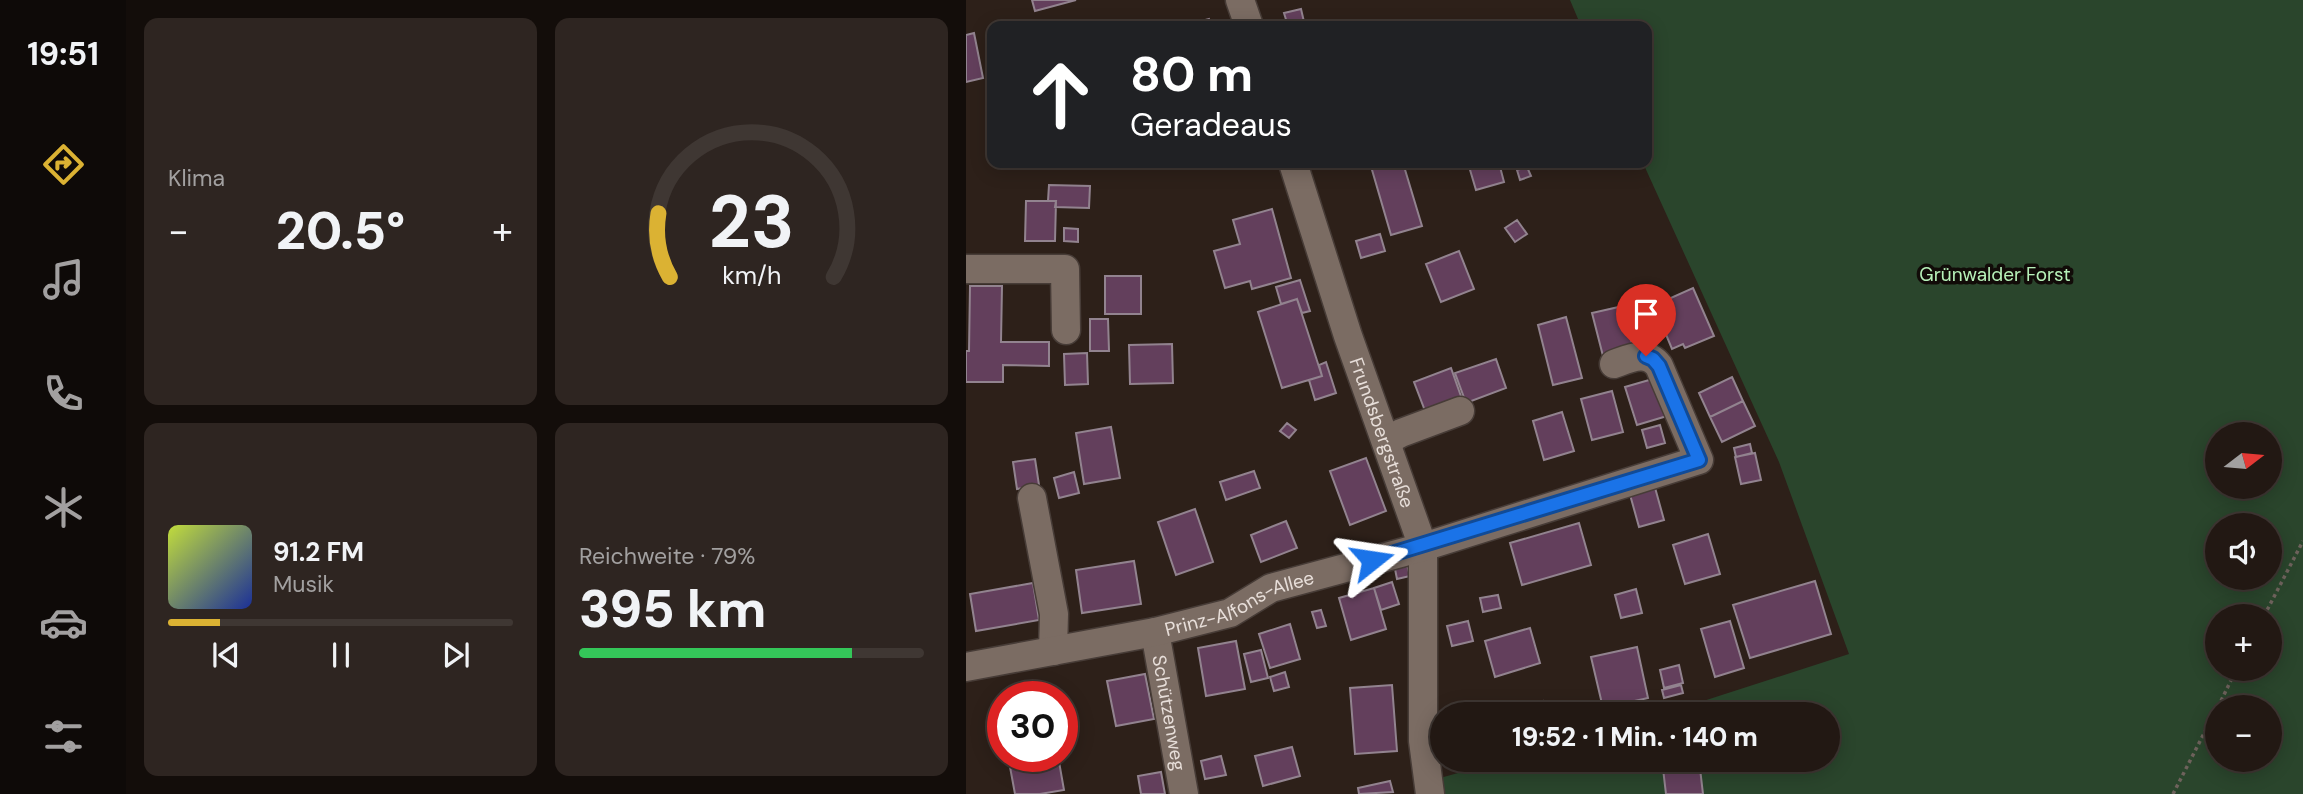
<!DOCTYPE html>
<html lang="de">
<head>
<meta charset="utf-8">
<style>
  body { margin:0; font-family:"DM Sans",sans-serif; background:#2e2521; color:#f1f3f6; height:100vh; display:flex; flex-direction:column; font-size:26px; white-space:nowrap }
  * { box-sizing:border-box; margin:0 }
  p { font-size:23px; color:#a2a0a0 }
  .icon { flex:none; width:38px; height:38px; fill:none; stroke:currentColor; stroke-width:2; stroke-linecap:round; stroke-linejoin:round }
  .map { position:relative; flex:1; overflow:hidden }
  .sheet { display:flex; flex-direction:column; gap:18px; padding:18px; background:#130d0a; width:840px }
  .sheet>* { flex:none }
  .guide { position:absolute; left:21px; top:21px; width:665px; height:147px; border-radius:14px; box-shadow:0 4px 18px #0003,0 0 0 2px #3f3733; background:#202124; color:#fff; overflow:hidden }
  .needle { width:46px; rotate:74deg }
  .controls { position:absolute; left:1239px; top:422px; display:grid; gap:14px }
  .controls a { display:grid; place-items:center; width:77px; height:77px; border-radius:50%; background:#221813; box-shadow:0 4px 18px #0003,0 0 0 2px #3f3733; font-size:35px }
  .speed { position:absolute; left:21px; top:681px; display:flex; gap:14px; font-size:35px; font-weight:700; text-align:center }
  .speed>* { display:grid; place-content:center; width:91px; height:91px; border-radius:50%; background:#221813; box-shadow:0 4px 18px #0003,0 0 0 2px #3f3733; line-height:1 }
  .speed .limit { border:10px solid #d22; background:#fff; color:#111 }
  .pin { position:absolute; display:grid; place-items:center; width:60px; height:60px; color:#fff; margin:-72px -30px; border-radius:50% 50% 50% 0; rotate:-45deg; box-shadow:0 0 7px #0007 }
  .pin .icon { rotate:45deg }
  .me { position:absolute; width:77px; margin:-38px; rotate:75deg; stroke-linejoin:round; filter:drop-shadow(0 0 5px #0008) }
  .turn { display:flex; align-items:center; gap:24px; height:147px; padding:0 28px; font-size:32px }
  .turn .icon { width:91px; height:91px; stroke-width:2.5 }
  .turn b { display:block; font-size:49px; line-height:60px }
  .big { font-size:52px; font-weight:800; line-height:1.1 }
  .sheet .widget { flex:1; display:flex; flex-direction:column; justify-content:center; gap:10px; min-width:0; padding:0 24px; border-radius:14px; background:#2e2521 }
  .sheet .dial { align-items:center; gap:0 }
  .dial svg { height:182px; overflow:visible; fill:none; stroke:#3f3733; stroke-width:7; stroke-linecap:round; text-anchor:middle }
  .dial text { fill:#f1f3f6; stroke:none }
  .song { display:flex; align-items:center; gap:21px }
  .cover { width:84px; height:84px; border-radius:10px; background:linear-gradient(135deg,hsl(70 70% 55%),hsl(230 70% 35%)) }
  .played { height:7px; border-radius:4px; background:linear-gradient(90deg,#dbb233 15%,#3f3733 15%) }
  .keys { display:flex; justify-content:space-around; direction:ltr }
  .heat { display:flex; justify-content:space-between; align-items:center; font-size:38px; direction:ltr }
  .charge { height:10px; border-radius:5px; background:linear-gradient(90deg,#34c759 79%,#3f3733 0) }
  .sheet .tiles { flex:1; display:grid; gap:18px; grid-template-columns:repeat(2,1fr) }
  .trip { position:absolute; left:464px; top:702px; width:410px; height:70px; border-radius:35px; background:#221813; box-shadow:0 4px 18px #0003,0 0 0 2px #3f3733; font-weight:800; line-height:70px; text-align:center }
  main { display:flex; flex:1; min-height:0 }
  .tabs { display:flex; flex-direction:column; width:126px; justify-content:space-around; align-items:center; background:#0e0a08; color:#a2a0a0 }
  .tabs .icon { width:49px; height:49px }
  .tabs .on { color:#dbb233 }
  .tabs b { font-size:32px; color:#f1f3f6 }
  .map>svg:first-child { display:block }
  .green { fill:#2a452c; fill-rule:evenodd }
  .building { fill:#633f5c; stroke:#92838f; stroke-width:2 }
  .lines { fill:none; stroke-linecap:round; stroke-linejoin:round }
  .minor-casing { stroke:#473c37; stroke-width:31 }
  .path { stroke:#6e625c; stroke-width:3.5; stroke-dasharray:3.5 3.5; stroke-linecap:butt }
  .minor { stroke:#7b6c63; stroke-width:28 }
  .route-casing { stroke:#114b97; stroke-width:18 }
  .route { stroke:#1a73e8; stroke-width:12 }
  .labels { text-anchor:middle; stroke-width:7; stroke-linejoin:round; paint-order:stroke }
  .park-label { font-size:19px; fill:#b7f1b9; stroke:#110b08 }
  .street-label { font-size:19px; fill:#e7ded9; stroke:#110b08 }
</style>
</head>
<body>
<main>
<nav class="tabs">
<b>19:51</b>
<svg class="icon on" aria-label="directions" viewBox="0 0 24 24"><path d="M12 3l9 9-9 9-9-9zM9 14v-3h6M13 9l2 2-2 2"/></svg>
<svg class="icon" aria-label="music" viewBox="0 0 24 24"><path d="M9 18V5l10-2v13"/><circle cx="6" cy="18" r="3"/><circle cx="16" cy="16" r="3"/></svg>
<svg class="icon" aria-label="phone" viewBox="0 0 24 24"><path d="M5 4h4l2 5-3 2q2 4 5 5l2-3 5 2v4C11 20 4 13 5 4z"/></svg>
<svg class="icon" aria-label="climate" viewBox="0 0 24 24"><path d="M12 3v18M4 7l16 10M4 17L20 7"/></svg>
<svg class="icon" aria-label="car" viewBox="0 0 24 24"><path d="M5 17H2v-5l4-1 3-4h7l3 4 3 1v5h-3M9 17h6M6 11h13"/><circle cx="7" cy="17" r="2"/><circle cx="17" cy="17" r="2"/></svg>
<svg class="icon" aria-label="filters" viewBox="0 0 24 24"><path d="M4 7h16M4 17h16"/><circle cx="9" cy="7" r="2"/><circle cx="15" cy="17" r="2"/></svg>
</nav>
<section class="sheet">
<div class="tiles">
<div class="widget"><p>Klima</p>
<div class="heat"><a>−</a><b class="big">20.5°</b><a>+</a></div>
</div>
<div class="widget dial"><svg viewBox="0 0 100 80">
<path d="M14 69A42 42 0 1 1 86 69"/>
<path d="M14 69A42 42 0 0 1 9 41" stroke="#dbb233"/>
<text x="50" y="56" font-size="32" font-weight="700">23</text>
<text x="50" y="72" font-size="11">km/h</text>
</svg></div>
<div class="widget">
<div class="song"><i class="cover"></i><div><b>91.2 FM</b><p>Musik</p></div></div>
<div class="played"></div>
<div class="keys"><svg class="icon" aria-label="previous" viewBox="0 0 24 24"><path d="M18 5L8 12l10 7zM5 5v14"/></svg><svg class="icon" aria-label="pause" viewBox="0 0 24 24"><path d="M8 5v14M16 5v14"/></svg><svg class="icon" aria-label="next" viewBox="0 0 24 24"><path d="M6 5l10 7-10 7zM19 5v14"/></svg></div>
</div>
<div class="widget"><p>Reichweite · 79%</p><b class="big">395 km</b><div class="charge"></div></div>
</div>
</section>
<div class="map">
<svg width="1337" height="794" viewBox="0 0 1337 794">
  <rect width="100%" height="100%" fill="#2d2019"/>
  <path class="green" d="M604 0H1337V794H476L474 778 539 760H861V714H697L883 654 813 462 677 163H681V26H615ZM1251 434H1304V486H1251ZM1251 525H1304V578H1251ZM1251 616H1304V668H1251ZM1251 707H1304V760H1251Z"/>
  <path class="building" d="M66 0H110L69 11Z
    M335 9 339 26H322L318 13Z
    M243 19 245 26H217Z
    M8 33 17 78 0 82V35Z
    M404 163H437L456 226 425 235Z
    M502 163H533L538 182 510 190Z
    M561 167 565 176 554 180 551 170Z
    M83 185 124 186 123 208 89 207 90 201H82Z
    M60 201H90L89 241H59Z
    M306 209 325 278 286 289 284 281 259 288 248 251 274 244 267 220Z
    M551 220 561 234 549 242 539 228Z
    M98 228 112 229V242L98 241Z
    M414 234 419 251 395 258 390 241Z
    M493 251 508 289 475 302 460 264Z
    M139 276H175V314H139Z
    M334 280 344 311 336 313 331 299 315 304 310 287Z
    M4 286H36L35 342H83V366L37 365V382H0V351H3Z
    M727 288 748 336 719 348 717 344 706 349 696 325 706 320 698 301Z
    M331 299 356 376 316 388 292 312Z
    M657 306 667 348 637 356 626 313Z
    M600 317 616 378 587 385 572 325Z
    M124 319H142L143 351H124Z
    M681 321 687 339 671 345 664 327Z
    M206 344 207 383 164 384 163 345Z
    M121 353 122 384 99 385 98 354Z
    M530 359 540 388 500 403 489 373Z
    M360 362 370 393 349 400 343 380 356 376 353 365Z
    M485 368 497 402 461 416 448 382Z
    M766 377 777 401 744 417 733 393Z
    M690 378 701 416 671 425 659 387Z
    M646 391 657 432 626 440 615 399Z
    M777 401 789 426 756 442 744 417Z
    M596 412 608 451 578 460 567 421Z
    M321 423 330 430 323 438 314 431Z
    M694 425 699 443 681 448 676 430Z
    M145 427 154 478 118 484 110 433Z
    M784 444 786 453 770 457 768 448Z
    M789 453 795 480 775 484 769 457Z
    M400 458 420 511 384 525 364 471Z
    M69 459 73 485 51 489 47 462Z
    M288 471 294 488 260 500 254 482Z
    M108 472 113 493 93 498 88 478Z
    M688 484 698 520 673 527 663 491Z
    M229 509 247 562 210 575 192 522Z
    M320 521 331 548 295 562 285 535Z
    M613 523 625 565 556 585 544 543Z
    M742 534 754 574 719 584 707 545Z
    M168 561 175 604 116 613 110 570Z
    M440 561 444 576 431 579 428 564Z
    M849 581 865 634 784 658 767 605Z
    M426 582 433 604 415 610 408 588Z
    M67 583 73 620 10 631 4 594Z
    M408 588 420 629 385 640 373 598Z
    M670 589 676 613 655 618 649 595Z
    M532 595 535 608 517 612 514 598Z
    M355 610 360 626 351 628 346 612Z
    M502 621 507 641 486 646 481 626Z
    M764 621 778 668 749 677 735 629Z
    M324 624 334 659 304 668 293 634Z
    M564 628 574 663 529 677 519 641Z
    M270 641 279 689 240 696 232 648Z
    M671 647 682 698 637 708 625 657Z
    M295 650 302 678 285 682 278 654Z
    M713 665 717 683 698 688 694 670Z
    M319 672 323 687 308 691 304 677Z
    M179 674 188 719 150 726 141 681Z
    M426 685 431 751 389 754 384 688Z
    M715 685 717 693 698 698 696 690Z
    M577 701 581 714H536Z
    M326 747 334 776 297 786 289 756Z
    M42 756H92L98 790 74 794H49Z
    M255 756 260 775 239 779 235 761Z
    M490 760H514L516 765 494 771Z
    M696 760H733L737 794H700Z
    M195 772 199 794H175L172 776Z
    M424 781 427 792 393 794 392 788Z"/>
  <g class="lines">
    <defs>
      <g id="minor">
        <path d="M274 0 283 26"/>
        <path id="s1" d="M327 163 382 336 457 547V741L464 794"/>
        <path d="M0 269H99L100 330"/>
        <path d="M420 441 435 433 494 411"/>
        <path d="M66 498 88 614 87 651"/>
        <path id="s2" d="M189 632 218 794"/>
        <path id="s3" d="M0 667 189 632 264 613 305 588 457 547 733 460 693 366C681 350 665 358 648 364"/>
      </g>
    </defs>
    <use href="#minor" class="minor-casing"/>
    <path class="path" d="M1298 616 1337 541
      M1252 707 1271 668
      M1207 794 1251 708"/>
    <use href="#minor" class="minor"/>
  </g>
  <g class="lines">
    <defs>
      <path id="route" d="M406 560 733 460 693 366 687 359 680 356"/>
    </defs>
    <use href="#route" class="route-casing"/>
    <use href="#route" class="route"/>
  </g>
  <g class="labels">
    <g class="park-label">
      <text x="1029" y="281">Grünwalder Forst</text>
    </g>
    <g class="street-label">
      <text dy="7" stroke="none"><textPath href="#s1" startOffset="284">Frundsbergstraße</textPath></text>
      <text dy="7" stroke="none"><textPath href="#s3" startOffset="282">Prinz-Alfons-Allee</textPath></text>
      <text dy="7" stroke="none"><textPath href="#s2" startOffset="82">Schützenweg</textPath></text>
    </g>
  </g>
</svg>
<div class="controls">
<a><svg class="needle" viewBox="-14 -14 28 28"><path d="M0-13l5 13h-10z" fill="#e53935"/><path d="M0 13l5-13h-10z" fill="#a2a0a0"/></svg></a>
<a><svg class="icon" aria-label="sound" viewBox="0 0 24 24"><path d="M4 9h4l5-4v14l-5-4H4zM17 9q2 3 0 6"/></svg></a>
<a>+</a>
<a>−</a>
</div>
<div class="speed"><div class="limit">30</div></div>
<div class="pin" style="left:680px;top:356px;background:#d93025"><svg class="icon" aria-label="arrive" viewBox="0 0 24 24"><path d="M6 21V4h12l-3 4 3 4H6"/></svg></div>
<svg class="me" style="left:406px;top:560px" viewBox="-20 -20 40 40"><path d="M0-17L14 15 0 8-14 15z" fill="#1a73e8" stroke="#fff" stroke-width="4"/></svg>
<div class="trip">19:52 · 1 Min. · 140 m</div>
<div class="guide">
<div class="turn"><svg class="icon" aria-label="ahead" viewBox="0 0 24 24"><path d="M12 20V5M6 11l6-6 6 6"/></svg><div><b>80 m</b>Geradeaus</div></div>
</div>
</div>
</main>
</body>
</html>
